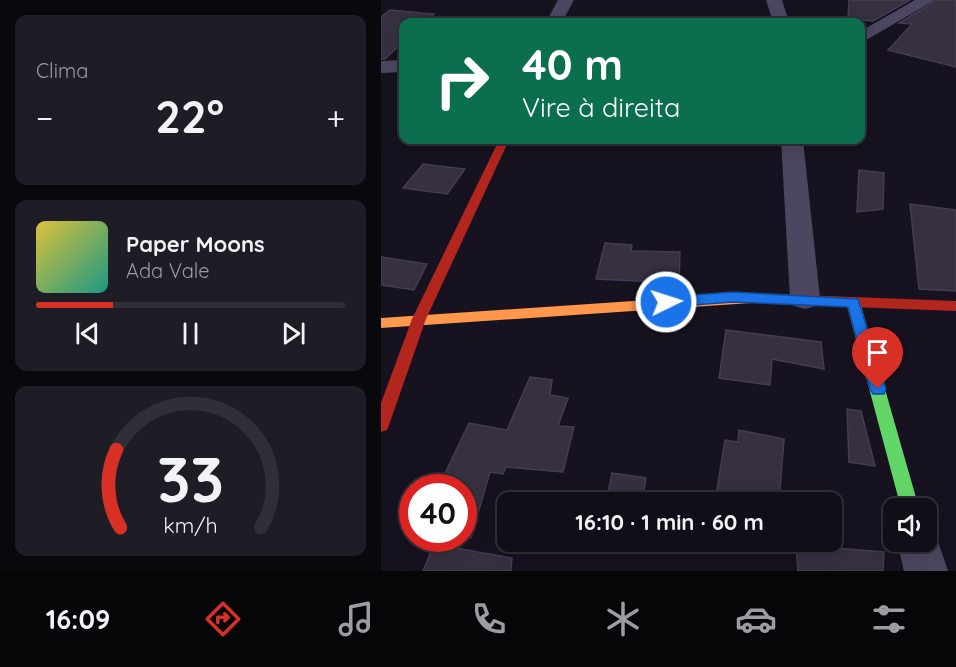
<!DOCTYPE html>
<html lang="pt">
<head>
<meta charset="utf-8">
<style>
  body { margin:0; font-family:Quicksand,sans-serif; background:#1e1c24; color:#f1f3f6; height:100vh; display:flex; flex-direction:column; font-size:22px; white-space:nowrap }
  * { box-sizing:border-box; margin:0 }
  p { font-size:20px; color:#9c9ca1 }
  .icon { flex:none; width:33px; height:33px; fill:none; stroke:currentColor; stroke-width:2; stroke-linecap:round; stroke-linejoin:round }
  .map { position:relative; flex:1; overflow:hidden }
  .panel { display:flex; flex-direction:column; gap:15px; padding:15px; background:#09080d; width:381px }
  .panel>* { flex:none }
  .top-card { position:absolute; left:18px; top:18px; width:466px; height:126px; border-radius:12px; box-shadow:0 6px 24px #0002,0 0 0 2px #302e36; background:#0b6e4f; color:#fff; overflow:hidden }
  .fabs { position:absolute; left:502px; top:498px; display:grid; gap:12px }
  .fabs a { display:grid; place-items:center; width:54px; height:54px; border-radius:12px; background:#100e17; box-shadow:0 6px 24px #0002,0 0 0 2px #302e36; font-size:30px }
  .speed { position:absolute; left:18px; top:474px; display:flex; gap:12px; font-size:30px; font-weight:700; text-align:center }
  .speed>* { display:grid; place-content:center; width:78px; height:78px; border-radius:50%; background:#100e17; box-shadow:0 6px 24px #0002,0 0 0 2px #302e36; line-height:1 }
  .speed .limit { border:9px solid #d22; background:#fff; color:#111 }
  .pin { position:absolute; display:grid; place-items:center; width:51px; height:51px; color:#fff; margin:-62px -26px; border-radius:50% 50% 50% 0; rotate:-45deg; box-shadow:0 0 6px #0007 }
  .pin .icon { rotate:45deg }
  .me { position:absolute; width:66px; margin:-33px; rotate:86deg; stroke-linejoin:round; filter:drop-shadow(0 0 4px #0008) }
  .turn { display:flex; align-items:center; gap:21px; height:126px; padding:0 24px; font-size:27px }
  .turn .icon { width:78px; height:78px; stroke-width:2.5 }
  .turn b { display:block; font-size:42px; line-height:51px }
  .big { font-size:45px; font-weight:700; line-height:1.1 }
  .panel .card { flex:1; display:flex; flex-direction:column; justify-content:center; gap:9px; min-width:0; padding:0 21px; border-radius:12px; background:#1e1c24 }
  .panel .dial { align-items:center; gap:0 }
  .dial svg { height:156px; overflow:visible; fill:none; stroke:#302e36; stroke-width:7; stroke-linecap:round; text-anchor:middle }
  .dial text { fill:#f1f3f6; stroke:none }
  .song { display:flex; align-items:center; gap:18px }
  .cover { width:72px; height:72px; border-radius:9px; background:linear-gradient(135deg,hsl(50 70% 55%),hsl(170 70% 35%)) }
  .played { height:6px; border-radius:3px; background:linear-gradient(90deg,#d93025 25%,#302e36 25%) }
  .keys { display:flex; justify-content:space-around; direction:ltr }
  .heat { display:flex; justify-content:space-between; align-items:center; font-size:33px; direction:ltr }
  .trip { position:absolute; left:116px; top:492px; width:345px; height:60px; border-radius:12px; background:#100e17; box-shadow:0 6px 24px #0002,0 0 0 2px #302e36; font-weight:700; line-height:60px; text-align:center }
  .dock { display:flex; height:96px; justify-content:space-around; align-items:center; background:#060609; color:#9c9ca1 }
  .dock .icon { width:42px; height:42px }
  .dock .on { color:#d93025 }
  .dock b { font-size:27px; color:#f1f3f6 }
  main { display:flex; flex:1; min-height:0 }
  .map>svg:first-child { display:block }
  .building { fill:#363041; stroke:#443c54; stroke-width:1.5 }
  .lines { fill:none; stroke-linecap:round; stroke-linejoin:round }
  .street { fill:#4c4660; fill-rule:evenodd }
  .fast { fill:#63d668; fill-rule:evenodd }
  .slow { fill:#ff974d; fill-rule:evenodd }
  .jam { fill:#b3261e; fill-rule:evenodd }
  .route { fill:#1a73e8; stroke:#114b97; stroke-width:1.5 }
</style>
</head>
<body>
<main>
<section class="panel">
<div class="card"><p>Clima</p>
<div class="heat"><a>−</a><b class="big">22°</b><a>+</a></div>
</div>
<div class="card">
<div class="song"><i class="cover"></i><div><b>Paper Moons</b><p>Ada Vale</p></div></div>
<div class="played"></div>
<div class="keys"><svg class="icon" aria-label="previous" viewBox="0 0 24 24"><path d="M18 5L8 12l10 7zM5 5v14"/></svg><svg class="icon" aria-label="pause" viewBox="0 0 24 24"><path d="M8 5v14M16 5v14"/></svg><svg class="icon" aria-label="next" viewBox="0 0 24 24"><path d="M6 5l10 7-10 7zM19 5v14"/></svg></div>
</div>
<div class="card dial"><svg viewBox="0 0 100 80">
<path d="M14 69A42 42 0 1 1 86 69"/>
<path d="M14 69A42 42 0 0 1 12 29" stroke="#d93025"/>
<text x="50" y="56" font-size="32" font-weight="700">33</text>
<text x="50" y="72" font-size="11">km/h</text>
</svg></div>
</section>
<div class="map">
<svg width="575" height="571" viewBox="0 0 575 571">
  <rect width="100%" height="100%" fill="#16121f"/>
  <path class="building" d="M468 0H529L492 21 467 19Z
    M556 0H575V67L507 50 531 24 518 23Z
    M9 10 53 14 44 22H22V42L4 59H0V17Z
    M42 164 84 169 66 194 22 188Z
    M478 170 503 173 502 209 476 212Z
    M529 204 575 210V291L538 289Z
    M224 243 251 245 250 251 299 252 298 283 215 279Z
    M0 257 46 264 33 290 0 285Z
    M345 330 440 342 443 369 391 359 389 385 338 378Z
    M149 377 171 380 169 395 187 398 177 426 193 427 182 472 125 467 122 474 109 472 90 538 82 537V488H57L88 423 126 430Z
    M466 409 480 411 494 466 468 462Z
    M358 430 403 439 398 502H334L344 440 357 442Z
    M231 473 265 478 261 502H225Z
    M53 544 131 558 130 571H42Z
    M415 545 503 552 502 571H417Z"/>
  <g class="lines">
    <path class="street" d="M177 0H193L181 22H165Z
      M385 0H401L408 22H392Z
      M534 0H554L480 43V31Z
      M22 60V72L0 73V61Z
      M400 140H422L439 298 435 306 424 309 413 306 409 298Z
      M546 524 552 527 567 571H523L516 542H546Z"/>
    <path class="fast" d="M472 297 477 298 479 302 538 508H520L465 302 467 298Z"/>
    <path class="slow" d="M370 293 375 294 377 298 375 302 370 303 0 328V318Z"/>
    <path class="jam" d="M118 140H128L45 319 8 425 6 430 0 432V403L31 319Z
      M370 293 575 301V311L370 303 365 302 363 298 365 294Z"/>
  </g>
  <path class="route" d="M352 292 477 299 505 389 503 394H492L489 389 467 307 352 302 285 307 278 302 285 297Z"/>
</svg>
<div class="fabs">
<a><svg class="icon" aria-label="sound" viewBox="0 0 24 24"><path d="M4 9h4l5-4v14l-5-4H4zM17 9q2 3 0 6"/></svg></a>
</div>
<div class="speed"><div class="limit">40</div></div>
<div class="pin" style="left:497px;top:389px;background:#d93025"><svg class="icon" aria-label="arrive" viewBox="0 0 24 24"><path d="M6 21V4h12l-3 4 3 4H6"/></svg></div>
<svg class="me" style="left:285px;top:302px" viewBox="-20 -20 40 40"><circle r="17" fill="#1a73e8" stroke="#fff" stroke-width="3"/><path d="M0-11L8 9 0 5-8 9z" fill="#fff"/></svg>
<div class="trip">16:10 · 1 min · 60 m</div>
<div class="top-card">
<div class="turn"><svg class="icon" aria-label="right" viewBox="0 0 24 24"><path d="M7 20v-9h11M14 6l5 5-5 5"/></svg><div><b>40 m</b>Vire à direita</div></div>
</div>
</div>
</main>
<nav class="dock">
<b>16:09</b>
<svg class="icon on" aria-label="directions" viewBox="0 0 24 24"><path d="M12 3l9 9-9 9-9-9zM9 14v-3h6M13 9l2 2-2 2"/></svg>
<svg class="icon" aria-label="music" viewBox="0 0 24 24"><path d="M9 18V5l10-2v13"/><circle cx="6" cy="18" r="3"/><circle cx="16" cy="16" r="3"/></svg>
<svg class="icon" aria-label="phone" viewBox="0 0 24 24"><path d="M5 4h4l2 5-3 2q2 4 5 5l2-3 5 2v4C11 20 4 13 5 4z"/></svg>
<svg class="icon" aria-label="climate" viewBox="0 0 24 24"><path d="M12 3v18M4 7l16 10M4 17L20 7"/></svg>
<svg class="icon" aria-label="car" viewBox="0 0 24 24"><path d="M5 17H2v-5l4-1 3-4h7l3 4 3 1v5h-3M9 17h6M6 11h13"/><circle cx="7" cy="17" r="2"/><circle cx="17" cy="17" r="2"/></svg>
<svg class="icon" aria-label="filters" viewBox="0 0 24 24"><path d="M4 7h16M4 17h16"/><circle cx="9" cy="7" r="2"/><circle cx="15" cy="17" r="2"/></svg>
</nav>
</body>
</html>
